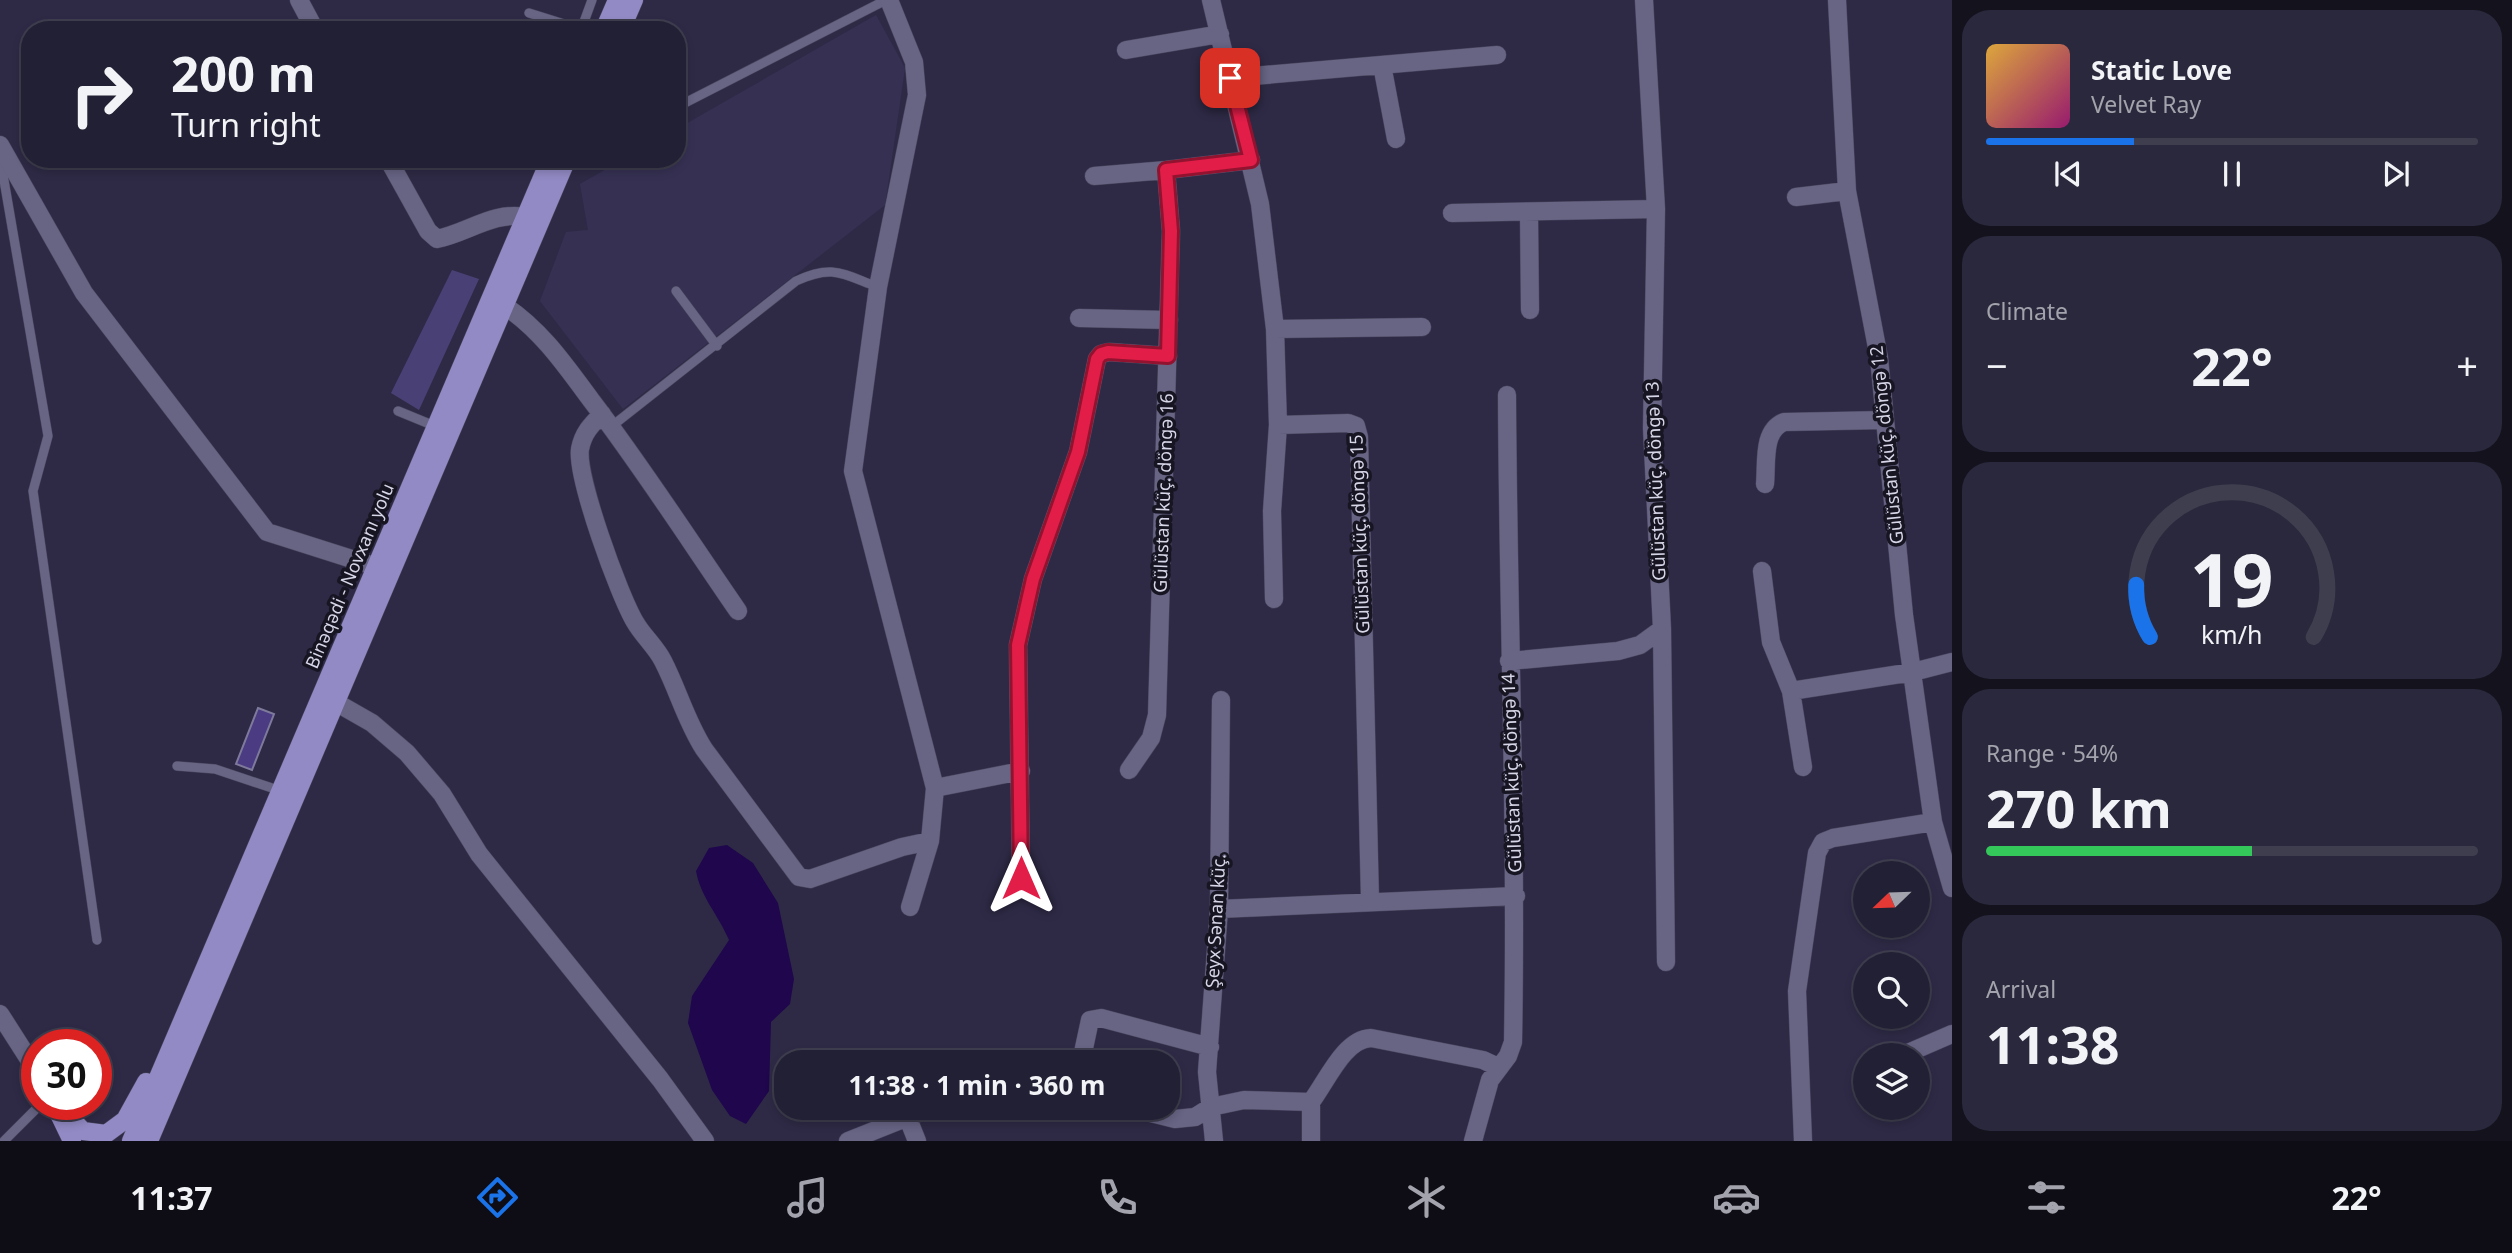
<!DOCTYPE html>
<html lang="en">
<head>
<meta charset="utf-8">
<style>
  body { margin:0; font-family:"Noto Sans",sans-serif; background:#2a283c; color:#f1f3f6; height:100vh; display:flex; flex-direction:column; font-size:26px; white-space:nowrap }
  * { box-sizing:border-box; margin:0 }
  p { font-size:23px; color:#a2a3ac }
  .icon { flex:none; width:38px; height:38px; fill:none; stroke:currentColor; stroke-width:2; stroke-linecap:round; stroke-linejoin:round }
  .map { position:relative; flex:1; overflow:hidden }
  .drawer { display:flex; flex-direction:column; gap:10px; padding:10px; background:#13121d; width:560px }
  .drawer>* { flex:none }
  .banner { position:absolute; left:21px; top:21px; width:665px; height:147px; border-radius:28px; box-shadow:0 4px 10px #0003,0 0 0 2px #3f3e4f; background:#222034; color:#f1f3f6; overflow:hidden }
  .needle { width:46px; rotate:247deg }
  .fabs { position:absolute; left:1853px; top:861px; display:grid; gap:14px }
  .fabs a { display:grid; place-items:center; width:77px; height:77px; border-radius:50%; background:#222034; box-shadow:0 4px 10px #0003,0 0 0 2px #3f3e4f; font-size:35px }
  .speed { position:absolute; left:21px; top:1029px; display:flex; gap:14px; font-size:35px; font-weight:700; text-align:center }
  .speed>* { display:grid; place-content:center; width:91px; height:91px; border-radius:50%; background:#222034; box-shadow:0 4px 10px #0003,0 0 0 2px #3f3e4f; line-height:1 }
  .speed .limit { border:10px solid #d22; background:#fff; color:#111 }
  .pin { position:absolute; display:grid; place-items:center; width:60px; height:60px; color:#fff; margin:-30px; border-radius:14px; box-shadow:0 4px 10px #0006 }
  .me { position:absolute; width:77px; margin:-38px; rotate:0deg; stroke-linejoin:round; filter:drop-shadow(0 0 5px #0008) }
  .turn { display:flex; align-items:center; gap:24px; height:147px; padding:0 35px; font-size:32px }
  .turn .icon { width:91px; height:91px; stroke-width:2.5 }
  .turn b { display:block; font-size:49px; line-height:60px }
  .big { font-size:52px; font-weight:700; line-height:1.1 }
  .drawer .tile { flex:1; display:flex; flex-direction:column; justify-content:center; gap:10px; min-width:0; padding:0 24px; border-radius:28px; background:#2a283c }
  .drawer .dial { align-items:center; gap:0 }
  .dial svg { height:182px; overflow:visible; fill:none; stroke:#3f3e4f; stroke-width:7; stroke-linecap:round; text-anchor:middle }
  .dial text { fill:#f1f3f6; stroke:none }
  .song { display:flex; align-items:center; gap:21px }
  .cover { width:84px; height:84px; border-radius:10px; background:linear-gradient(135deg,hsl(40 70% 55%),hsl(320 70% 35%)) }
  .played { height:7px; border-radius:4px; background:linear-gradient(90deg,#1a73e8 30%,#3f3e4f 30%) }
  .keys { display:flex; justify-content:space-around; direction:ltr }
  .heat { display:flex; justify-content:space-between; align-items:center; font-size:38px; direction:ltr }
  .charge { height:10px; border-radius:5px; background:linear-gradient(90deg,#34c759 54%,#3f3e4f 0) }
  .trip { position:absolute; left:774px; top:1050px; width:406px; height:70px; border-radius:28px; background:#222034; box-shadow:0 4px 10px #0003,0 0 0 2px #3f3e4f; font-weight:700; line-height:70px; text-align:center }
  .menu { display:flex; height:112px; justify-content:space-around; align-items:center; background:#0e0d15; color:#a2a3ac }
  .menu .icon { width:49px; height:49px }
  .menu .on { color:#1a73e8 }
  .menu b { font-size:32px; color:#f1f3f6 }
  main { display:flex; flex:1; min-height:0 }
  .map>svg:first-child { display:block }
  .built { fill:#363153 }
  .green { fill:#494175 }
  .water { fill:#1f064d }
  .building { fill:#4a3b83; stroke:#7e7a9b; stroke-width:2 }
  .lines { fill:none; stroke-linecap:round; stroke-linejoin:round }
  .service-casing { stroke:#48455c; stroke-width:10 }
  .minor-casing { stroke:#48455c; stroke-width:19 }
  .tertiary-casing { stroke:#48455c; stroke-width:19 }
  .primary-casing { stroke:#48455c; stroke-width:19 }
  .service { stroke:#676484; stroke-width:9 }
  .minor { stroke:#676484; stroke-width:18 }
  .tertiary { stroke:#676484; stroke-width:18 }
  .primary { stroke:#928ac4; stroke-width:18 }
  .route-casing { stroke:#92132f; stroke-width:18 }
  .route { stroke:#e11d48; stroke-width:12 }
  .labels { text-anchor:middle; stroke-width:7; stroke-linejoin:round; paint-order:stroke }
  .street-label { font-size:18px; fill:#d7d6e8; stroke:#161521 }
</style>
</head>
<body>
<main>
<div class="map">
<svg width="1952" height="1141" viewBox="0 0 1952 1141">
  <rect width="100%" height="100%" fill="#2e2a46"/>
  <path class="built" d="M876 15 905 68 885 205 623 409 540 301 566 232 588 230 580 184 624 159H677V129Z"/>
  <path class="green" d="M452 270 479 279 419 410 391 393Z"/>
  <path class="water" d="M727 845 753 863 778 903 794 979 790 1004 771 1022 769 1091 746 1124 730 1116 712 1090 688 1023 692 996 729 940C718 914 701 898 696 871L709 848Z"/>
  <path class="building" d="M258 708 274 714 252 770 236 764Z"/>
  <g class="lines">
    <defs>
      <path id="service" d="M529 13 580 29
        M581 30 592 0
        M677 107 886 0
        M0 157 48 436 33 491 97 940
        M676 291 717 346
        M398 411 437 427
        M612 426 796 281C833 264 842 274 878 287
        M177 766 215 769 281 791
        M4 1141 41 1104"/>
      <path id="minor" d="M299 0 315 30
        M889 0 914 62 917 95 878 287 853 471 935 788 930 841 910 907
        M1211 0 1260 204 1275 329 1278 425 1348 423 1356 426 1359 437 1370 900
        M1644 0 1656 209 1652 428 1662 629 1666 962
        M1837 0 1847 191 1879 358 1904 615 1933 822 1952 888
        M1126 50 1220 34
        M1382 65 1396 139
        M1230 78 1497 55
        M0 145 84 293 267 532 377 567
        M388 159 428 231 437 239C467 233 494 211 525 217
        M1094 176 1166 170
        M1796 197 1847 191
        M1452 213 1656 209
        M1529 214 1530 310
        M505 306C542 331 565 365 591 400 643 468 689 540 738 611
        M1079 318 1169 320
        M1275 329 1422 327
        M602 414C591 425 583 433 580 449 576 477 619 595 635 622 643 636 656 647 663 661 678 690 686 721 704 749L799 877 810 879 902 847 930 841
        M1765 484C1767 462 1762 431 1784 422L1885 420
        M1762 571 1771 642 1791 691 1803 767
        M1274 599 1272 511 1278 425
        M1509 661 1618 651 1640 645 1662 629
        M1791 691 1913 672 1952 662
        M337 703 372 723 407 753 442 794 479 854 660 1079 705 1141
        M1129 770 1151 738 1157 715 1171 231 1166 170 1251 160
        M935 788 1021 771
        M1021 878 1018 645 1033 579 1078 452 1097 359 1101 354 1109 352 1168 356
        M1219 909 1516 896
        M1908 1053 1952 1034
        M1081 1062 1090 1020 1101 1018 1210 1047
        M1131 1108 1175 1119 1195 1117 1211 1107 1244 1100 1311 1102C1327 1081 1344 1039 1371 1038L1483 1060 1498 1067
        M907 1116 917 1141
        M848 1141 931 1108
        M1214 1141 1207 1072 1219 909 1221 700
        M1311 1141V1102
        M1473 1141 1490 1080 1508 1056 1513 1042C1517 826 1508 610 1507 395
        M1803 1141 1797 991 1817 853 1823 842 1833 838 1933 822"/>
      <path id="tertiary" d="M0 1014 37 1072"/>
      <path id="primary" d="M604 30 617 0
        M621 30 634 0
        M58 1104 83 1131 106 1134 125 1120 146 1082
        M59 1114 72 1141
        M131 1141 550 159
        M149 1141 567 159"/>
    </defs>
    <use href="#service" class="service-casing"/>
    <use href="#minor" class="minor-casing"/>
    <use href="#tertiary" class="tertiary-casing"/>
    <use href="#primary" class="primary-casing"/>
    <use href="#service" class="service"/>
    <use href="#minor" class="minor"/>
    <use href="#tertiary" class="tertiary"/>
    <use href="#primary" class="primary"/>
  </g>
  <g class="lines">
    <defs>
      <path id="route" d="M1021 878 1018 645 1033 579 1078 452 1097 359 1101 354 1108 352 1168 356 1171 231 1166 170 1251 160 1230 78"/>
    </defs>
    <use href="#route" class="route-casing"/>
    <use href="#route" class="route"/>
  </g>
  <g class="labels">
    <g class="street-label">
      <text transform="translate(1887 445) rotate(-96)" y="6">Gülüstan küç. döngə 12</text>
      <text transform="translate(1656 481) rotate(-92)" y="6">Gülüstan küç. döngə 13</text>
      <text transform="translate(1164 493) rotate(-88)" y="6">Gülüstan küç. döngə 16</text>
      <text transform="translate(1360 534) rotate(-92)" y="6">Gülüstan küç. döngə 15</text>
      <text transform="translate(350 576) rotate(-67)" y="6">Binəqədi - Novxanı yolu</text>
      <text transform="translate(1512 773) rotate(-92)" y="6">Gülüstan küç. döngə 14</text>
      <text transform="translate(1216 921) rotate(-87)" y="6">Şeyx Sənan küç.</text>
    </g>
  </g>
</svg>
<div class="fabs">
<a><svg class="needle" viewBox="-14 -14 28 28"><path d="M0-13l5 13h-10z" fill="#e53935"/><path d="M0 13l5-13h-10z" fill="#a2a3ac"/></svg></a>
<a><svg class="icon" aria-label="search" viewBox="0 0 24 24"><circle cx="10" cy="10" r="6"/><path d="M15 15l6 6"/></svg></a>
<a><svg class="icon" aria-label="layers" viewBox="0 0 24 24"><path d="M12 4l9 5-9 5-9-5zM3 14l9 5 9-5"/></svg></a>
</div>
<div class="speed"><div class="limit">30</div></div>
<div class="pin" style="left:1230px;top:78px;background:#d93025"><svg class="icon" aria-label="arrive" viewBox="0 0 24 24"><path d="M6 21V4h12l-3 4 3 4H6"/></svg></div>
<svg class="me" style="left:1021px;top:878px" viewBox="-20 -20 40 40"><path d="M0-17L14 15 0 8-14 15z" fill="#e11d48" stroke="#fff" stroke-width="4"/></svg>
<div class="trip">11:38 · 1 min · 360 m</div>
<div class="banner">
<div class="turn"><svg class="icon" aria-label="right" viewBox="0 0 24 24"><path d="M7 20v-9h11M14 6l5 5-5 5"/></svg><div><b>200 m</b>Turn right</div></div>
</div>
</div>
<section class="drawer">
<div class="tile">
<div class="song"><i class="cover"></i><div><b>Static Love</b><p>Velvet Ray</p></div></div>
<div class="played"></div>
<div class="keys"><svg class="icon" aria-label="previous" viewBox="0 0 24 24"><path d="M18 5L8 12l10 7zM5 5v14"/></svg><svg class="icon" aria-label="pause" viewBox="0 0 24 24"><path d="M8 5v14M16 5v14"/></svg><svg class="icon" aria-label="next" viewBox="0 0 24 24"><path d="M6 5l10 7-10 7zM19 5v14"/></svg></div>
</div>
<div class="tile"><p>Climate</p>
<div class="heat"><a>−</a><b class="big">22°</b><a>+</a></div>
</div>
<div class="tile dial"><svg viewBox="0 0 100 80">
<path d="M14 69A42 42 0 1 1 86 69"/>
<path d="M14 69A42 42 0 0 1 8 46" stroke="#1a73e8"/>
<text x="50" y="56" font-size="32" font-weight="700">19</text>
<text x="50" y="72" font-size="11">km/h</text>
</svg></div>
<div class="tile"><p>Range · 54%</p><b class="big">270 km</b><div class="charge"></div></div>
<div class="tile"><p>Arrival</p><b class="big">11:38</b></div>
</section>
</main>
<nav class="menu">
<b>11:37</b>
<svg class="icon on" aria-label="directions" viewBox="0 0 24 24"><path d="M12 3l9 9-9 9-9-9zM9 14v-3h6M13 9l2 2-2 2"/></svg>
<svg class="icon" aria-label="music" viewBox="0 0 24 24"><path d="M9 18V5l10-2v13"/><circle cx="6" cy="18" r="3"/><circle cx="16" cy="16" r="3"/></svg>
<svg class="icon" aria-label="phone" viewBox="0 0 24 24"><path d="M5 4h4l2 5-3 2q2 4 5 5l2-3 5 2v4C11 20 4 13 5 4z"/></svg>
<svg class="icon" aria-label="climate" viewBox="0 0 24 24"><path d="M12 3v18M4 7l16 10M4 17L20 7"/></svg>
<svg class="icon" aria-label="car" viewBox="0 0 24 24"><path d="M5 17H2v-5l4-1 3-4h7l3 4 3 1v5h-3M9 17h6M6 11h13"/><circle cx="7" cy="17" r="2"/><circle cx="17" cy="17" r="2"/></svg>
<svg class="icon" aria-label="filters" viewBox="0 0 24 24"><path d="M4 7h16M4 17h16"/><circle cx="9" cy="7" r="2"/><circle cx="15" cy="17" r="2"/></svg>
<b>22°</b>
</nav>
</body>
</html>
